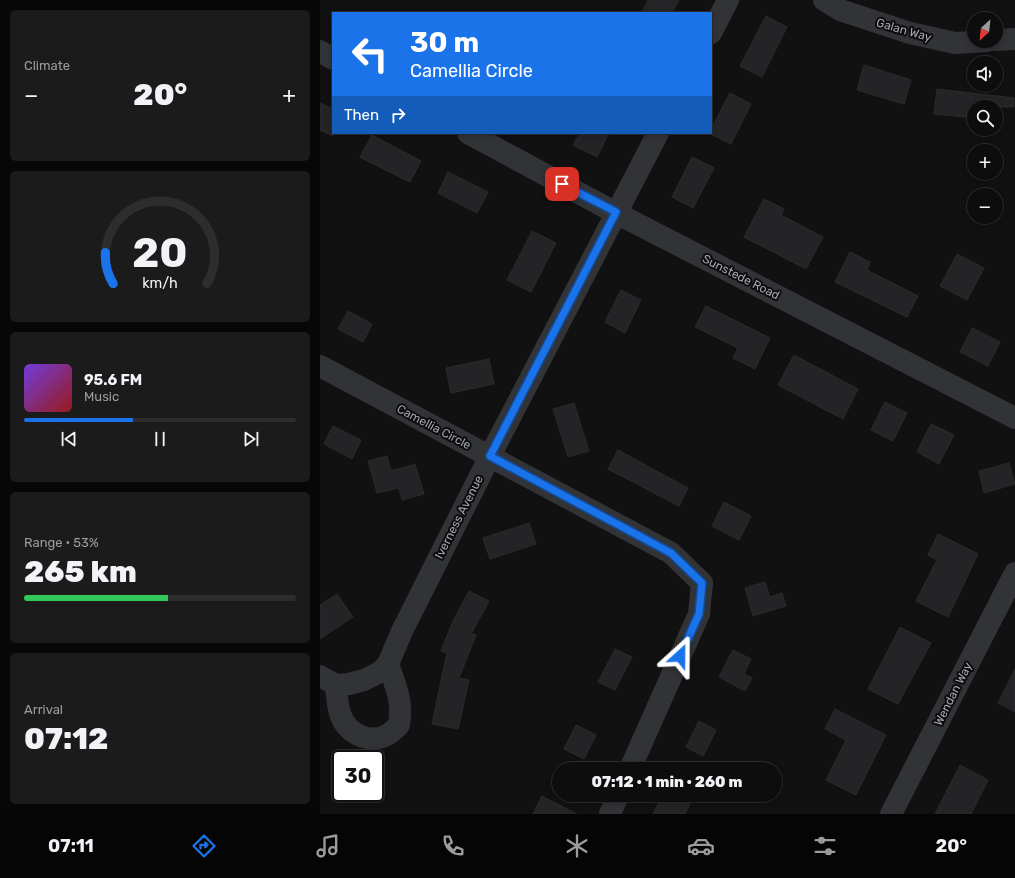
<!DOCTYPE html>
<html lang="en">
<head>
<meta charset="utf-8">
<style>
  body { margin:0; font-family:Rubik,sans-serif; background:#1b1b1c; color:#f1f3f6; height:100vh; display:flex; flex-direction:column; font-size:15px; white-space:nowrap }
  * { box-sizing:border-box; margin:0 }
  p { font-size:13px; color:#9a9c9e }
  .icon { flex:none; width:22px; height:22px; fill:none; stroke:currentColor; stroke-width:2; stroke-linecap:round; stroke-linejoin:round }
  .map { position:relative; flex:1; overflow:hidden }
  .panel { display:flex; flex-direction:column; gap:10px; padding:10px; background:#070708; width:320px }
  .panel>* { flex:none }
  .banner { position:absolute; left:12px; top:12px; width:380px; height:122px; border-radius:0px; box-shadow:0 2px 6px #0003,0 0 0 1px #2d2d2e; background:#1a73e8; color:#fff; overflow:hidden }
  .needle { width:26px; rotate:207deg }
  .buttons { position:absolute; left:647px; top:12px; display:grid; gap:8px }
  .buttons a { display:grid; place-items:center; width:36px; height:36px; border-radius:50%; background:#0d0d0e; box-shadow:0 2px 6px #0003,0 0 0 1px #2d2d2e; font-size:20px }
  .speed { position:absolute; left:12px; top:750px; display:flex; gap:8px; font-size:20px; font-weight:700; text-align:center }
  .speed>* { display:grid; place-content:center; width:52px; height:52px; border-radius:50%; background:#0d0d0e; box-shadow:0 2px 6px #0003,0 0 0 1px #2d2d2e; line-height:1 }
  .speed .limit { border:2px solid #111; border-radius:6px; background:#fff; color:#111 }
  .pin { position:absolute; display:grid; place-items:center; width:34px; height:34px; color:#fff; margin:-17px; border-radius:8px; box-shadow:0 2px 6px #0006 }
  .me { position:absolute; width:44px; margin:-22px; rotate:24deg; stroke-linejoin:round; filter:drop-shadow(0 0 3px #0008) }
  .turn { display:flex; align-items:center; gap:14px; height:84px; padding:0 12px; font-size:18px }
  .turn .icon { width:52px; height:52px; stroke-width:2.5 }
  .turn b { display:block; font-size:28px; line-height:34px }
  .then { display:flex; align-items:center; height:38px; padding:0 12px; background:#0003; gap:8px; font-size:15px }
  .big { font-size:30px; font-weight:800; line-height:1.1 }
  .panel .widget { flex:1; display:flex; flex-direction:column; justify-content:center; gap:6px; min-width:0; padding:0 14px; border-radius:6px; background:#1b1b1c }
  .panel .dial { align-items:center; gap:0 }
  .dial svg { height:104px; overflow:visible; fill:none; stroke:#2d2d2e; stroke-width:7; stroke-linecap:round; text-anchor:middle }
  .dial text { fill:#f1f3f6; stroke:none }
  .song { display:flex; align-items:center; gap:12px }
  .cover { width:48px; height:48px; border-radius:6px; background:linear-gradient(135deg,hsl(260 70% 55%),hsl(0 70% 35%)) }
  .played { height:4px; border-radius:2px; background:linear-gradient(90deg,#1a73e8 40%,#2d2d2e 40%) }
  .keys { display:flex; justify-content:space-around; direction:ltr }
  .heat { display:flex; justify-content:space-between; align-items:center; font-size:22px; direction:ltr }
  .charge { height:6px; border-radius:3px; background:linear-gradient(90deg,#34c759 53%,#2d2d2e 0) }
  .trip { position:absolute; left:232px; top:762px; width:230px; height:40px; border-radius:20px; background:#0d0d0e; box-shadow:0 2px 6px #0003,0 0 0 1px #2d2d2e; font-weight:800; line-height:40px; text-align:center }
  .tab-bar { display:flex; height:64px; justify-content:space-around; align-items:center; background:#050506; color:#9a9c9e }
  .tab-bar .icon { width:28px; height:28px }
  .tab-bar .active { color:#1a73e8 }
  .tab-bar b { font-size:18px; color:#f1f3f6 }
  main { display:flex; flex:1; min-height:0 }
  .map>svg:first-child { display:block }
  .building { fill:#242426; stroke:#2b2b2e }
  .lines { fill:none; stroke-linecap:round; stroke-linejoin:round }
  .minor { stroke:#323337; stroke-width:22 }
  .route-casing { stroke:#114b97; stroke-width:10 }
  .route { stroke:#1a73e8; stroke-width:7 }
  .labels { text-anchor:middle; stroke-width:4; stroke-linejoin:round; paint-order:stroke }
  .street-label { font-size:12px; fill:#a4a7b1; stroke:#0c0c0d }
</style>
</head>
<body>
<main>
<section class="panel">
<div class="widget"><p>Climate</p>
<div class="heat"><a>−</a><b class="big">20°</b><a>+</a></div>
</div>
<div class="widget dial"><svg viewBox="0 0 100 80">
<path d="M14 69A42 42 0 1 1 86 69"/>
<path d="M14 69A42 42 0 0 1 8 45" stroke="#1a73e8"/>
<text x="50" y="56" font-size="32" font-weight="700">20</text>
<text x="50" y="72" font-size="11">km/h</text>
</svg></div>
<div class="widget">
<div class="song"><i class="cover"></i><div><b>95.6 FM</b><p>Music</p></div></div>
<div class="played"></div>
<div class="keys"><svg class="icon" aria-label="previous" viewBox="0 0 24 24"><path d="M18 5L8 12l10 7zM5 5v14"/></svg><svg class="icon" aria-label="pause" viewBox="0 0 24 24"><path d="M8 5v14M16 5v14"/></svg><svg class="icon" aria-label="next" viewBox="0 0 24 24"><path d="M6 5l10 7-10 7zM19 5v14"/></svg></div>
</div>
<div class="widget"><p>Range · 53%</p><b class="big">265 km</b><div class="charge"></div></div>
<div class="widget"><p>Arrival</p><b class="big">07:12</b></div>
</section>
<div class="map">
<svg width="695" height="814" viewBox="0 0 695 814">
  <rect width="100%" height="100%" fill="#111112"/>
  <path class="building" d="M328 0H359L352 13H322Z
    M446 16 467 27 442 77 420 66Z
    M544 65 591 80 584 104 537 90Z
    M617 89 694 98V107H654V118L614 114Z
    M410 93 431 104 411 144 389 133Z
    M0 103 13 109V136L0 130Z
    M260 133H289L277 157 253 145Z
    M52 135 101 161 90 182 40 157Z
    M372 157 394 168 373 208 352 197Z
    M128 172 168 192 157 213 118 193Z
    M444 199 464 209 461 215 503 237 486 269 424 237Z
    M212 231 236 243 211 292 187 280Z
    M530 252 550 262 547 270 598 296 587 317 515 282Z
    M637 254 664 268 647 300 620 286Z
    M301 290 321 300 305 333 285 322Z
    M386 306 450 338 435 369 413 358 418 348 375 327Z
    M28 311 52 324 43 342 18 329Z
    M652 328 680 342 668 366 640 352Z
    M474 355 538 389 523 419 458 385Z
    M169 359 174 384 131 393 126 368Z
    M565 402 587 413 573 441 551 430Z
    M254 403 269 451 248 457 233 409Z
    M611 424 634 435 619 464 597 452Z
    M13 426 41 440 32 459 4 444Z
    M298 450 368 488 359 506 288 469Z
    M67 456 71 471 95 464 104 494 82 500 79 488 57 493 48 461Z
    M689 463 695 484 664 493 659 471Z
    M404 502 431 516 419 540 392 526Z
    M209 523 216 544 170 559 163 538Z
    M618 534 658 554 628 617 596 601 617 560 608 555Z
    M445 582 450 597 462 593 466 606 433 616 425 588Z
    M149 591 169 601 151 634 156 635 139 678 149 680 138 729 112 724 127 653 121 651 133 621Z
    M17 594 33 617 0 639V605Z
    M580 627 611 643 578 704 548 689Z
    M295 649 312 657 295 690 278 682Z
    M413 650 431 659 424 674 432 678 425 691 399 677Z
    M695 669V712L678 703Z
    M515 709 566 735 536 795 506 780 526 740 505 729Z
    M379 721 396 730 383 756 366 747Z
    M256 725 276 735 264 759 244 749Z
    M640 765 668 780 651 814H615Z
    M343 795H353L370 804 365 814H333Z
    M222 796 257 814H213Z"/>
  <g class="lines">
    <path class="minor" d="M504 0 520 10 590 33 635 43 667 41
      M391 33 408 0
      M676 40 695 39
      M0 51 13 59
      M148 133 296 213 695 418
      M0 366 351 553 382 583 379 614 310 769
      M0 676 16 685 29 684 44 680 60 672 68 664 82 631 170 456 338 133
      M16 685C17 695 17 707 21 716 28 734 49 744 67 735 71 733 76 728 79 725 83 701 76 687 68 664
      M290 814 298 795
      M571 814 695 573"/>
  </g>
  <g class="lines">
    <defs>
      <path id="route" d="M242 184 296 212 170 456 351 553 382 583 379 614 360 656"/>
    </defs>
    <use href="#route" class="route-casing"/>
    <use href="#route" class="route"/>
  </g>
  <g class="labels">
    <g class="street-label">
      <text transform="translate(584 30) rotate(16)" y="4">Galan Way</text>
      <text transform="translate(421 277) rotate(27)" y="4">Sunstede Road</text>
      <text transform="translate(114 427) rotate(28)" y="4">Camellia Circle</text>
      <text transform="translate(139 517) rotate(-63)" y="4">Iverness Avenue</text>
      <text transform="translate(633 694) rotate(-63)" y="4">Wendan Way</text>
    </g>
  </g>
</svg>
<div class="buttons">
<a><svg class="needle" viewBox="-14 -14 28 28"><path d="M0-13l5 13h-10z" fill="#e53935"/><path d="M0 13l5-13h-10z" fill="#9a9c9e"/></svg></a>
<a><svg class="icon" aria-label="sound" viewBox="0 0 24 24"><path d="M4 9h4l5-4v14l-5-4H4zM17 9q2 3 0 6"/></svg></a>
<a><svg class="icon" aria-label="search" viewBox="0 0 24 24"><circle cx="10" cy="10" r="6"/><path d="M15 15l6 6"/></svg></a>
<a>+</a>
<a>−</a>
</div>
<div class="speed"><div class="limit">30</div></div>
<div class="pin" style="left:242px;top:184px;background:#d93025"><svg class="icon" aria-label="arrive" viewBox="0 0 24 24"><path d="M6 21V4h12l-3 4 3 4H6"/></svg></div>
<svg class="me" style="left:360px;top:656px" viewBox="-20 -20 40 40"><path d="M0-17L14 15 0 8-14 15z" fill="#1a73e8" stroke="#fff" stroke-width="4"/></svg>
<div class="trip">07:12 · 1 min · 260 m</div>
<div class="banner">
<div class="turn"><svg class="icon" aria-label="left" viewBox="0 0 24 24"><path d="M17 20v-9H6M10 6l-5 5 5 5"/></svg><div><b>30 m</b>Camellia Circle</div></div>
<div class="then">Then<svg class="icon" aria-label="right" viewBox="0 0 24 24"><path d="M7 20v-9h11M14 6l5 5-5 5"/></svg></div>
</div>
</div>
</main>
<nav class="tab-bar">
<b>07:11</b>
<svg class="icon active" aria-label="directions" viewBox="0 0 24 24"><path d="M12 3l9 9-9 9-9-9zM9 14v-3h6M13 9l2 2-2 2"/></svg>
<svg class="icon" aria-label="music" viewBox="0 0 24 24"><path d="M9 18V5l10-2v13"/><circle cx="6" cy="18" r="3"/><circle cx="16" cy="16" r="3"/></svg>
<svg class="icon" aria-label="phone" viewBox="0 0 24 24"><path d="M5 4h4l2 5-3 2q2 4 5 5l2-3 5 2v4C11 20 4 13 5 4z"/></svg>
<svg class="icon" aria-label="climate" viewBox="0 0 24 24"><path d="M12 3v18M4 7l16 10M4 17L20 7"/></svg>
<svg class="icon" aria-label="car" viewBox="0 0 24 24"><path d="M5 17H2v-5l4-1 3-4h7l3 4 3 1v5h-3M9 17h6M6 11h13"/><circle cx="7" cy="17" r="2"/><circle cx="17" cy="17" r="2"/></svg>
<svg class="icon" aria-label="filters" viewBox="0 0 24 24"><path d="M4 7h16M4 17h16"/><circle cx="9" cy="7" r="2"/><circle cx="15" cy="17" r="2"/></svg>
<b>20°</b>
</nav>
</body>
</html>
